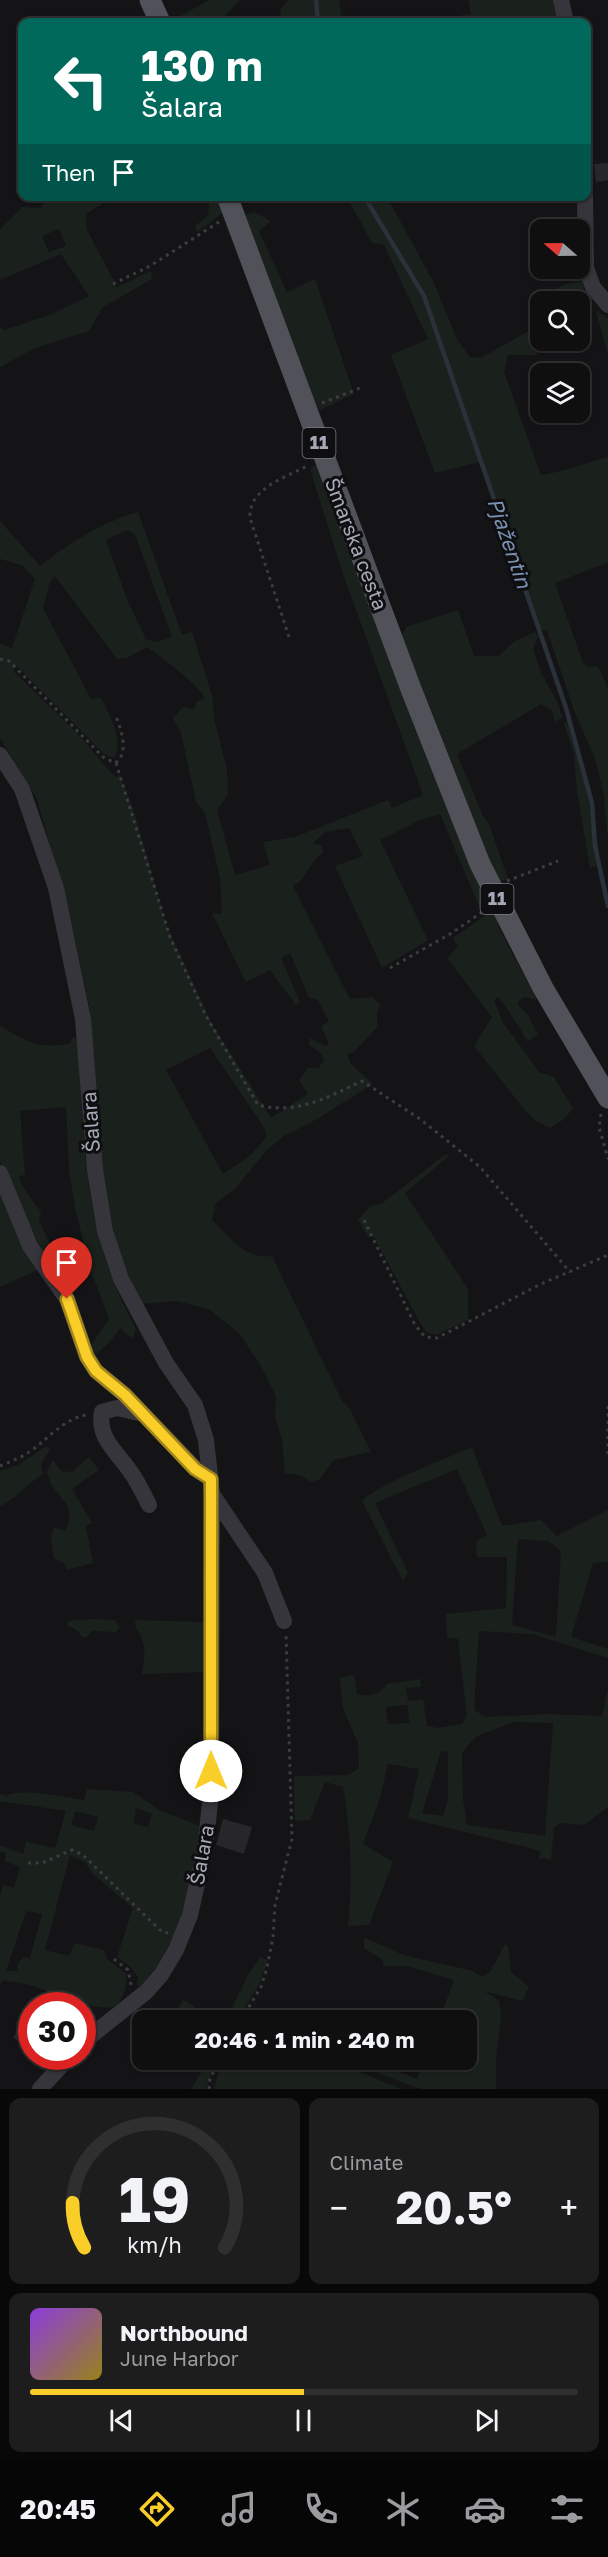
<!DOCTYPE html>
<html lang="en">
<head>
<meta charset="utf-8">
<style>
  body { margin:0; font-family:"Golos Text",sans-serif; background:#1d1d1e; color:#f1f3f6; height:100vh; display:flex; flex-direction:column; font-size:22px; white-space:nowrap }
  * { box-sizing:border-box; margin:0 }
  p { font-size:20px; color:#9b9c9f }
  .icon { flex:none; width:33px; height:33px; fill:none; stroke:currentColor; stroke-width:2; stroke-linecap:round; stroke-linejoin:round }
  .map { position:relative; height:2089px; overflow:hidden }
  .sheet { display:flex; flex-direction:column; gap:9px; padding:9px; background:#080809; flex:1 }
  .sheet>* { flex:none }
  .guide { position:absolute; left:18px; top:18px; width:573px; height:183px; border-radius:12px; box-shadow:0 2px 4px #0004,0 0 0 2px #2f2f30; background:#00695c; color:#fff; overflow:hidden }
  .needle { width:39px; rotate:290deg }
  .tools { position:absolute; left:530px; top:219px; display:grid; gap:12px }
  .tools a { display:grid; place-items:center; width:60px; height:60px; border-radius:12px; background:#0f0f10; box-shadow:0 2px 4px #0004,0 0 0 2px #2f2f30; font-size:30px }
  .speed { position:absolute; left:18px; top:1992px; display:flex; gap:12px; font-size:30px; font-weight:700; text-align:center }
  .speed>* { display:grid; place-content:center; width:78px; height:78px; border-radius:50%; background:#0f0f10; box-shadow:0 2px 4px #0004,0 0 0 2px #2f2f30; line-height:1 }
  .speed .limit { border:9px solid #d22; background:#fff; color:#111 }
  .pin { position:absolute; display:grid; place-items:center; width:51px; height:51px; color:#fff; margin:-62px -26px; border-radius:50% 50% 50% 0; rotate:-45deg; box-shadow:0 0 6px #0007 }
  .pin .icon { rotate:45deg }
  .me { position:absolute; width:66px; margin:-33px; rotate:0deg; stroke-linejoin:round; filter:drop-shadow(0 0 4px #0008) }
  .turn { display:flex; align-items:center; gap:21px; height:126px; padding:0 24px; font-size:27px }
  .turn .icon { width:78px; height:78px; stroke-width:2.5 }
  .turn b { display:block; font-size:42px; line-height:51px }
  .then { display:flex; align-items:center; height:57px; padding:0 24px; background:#0003; gap:12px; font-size:22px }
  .big { font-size:45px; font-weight:700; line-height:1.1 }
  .sheet .card { flex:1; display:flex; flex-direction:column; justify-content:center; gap:9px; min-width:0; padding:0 21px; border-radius:12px; background:#1d1d1e }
  .sheet .dial { align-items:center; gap:0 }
  .dial svg { height:156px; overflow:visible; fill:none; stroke:#2f2f30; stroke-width:7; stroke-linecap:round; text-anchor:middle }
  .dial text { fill:#f1f3f6; stroke:none }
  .song { display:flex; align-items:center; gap:18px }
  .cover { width:72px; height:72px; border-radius:9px; background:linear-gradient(135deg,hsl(270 70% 55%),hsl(50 70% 35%)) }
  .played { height:6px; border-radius:3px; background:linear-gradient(90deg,#face28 50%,#2f2f30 50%) }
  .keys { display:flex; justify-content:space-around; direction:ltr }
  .heat { display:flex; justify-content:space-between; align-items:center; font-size:33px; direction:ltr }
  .sheet .tiles { flex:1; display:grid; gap:9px; grid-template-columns:1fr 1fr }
  .card:last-child { grid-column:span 2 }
  .trip { position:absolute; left:132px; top:2010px; width:345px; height:60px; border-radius:12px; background:#0f0f10; box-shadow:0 2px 4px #0004,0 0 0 2px #2f2f30; font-weight:700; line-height:60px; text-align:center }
  .menu { display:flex; height:96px; justify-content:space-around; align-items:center; background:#060606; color:#9b9c9f }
  .menu .icon { width:42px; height:42px }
  .menu .active { color:#face28 }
  .menu b { font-size:27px; color:#f1f3f6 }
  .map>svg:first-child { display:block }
  .green { fill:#1a211c; fill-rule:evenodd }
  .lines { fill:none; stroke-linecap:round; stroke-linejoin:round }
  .stream { stroke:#2a313a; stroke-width:4.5 }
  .building { fill:#27272a }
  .path { stroke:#3b3c42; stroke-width:3; stroke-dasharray:3 4.5; stroke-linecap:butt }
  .minor { stroke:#35353b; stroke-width:16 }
  .major { stroke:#51515a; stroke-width:21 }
  .route-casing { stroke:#a2861a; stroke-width:15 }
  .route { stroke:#face28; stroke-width:10 }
  .labels { text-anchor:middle; stroke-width:6; stroke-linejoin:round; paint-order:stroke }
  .shield { fill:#0f0f11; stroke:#787a85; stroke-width:1.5 }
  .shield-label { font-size:18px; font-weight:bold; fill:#a5a8b7 }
  .street-label { font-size:20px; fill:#a5a8b7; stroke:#0f0f11 }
  .water-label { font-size:21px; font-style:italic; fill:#7a91b3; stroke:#0f0f11 }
</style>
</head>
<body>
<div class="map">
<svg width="608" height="2089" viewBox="0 0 608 2089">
  <rect width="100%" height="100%" fill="#141416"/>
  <path class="green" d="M209 0H240L219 22H172L171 21Z
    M289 0H339L342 22H282L280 10Z
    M468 0H556L562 22H416L471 14Z
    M51 196 66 197 71 201 80 197H113L86 214 87 230 117 287 151 271 152 279 103 307 89 331 35 348 0 367V328L5 330 52 314 89 296 61 254 0 280V229L23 207 40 208ZM59 229 66 246 49 252 42 236Z
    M207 197H218L224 212 197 232 195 226 208 216 209 202Z
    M347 197H387L433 281 458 341 470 357 481 358 532 329 540 303 541 341 537 355H508L504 372 541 475C564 472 585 463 608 457V562L555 583 583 663 589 667 598 666 608 688V839L604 796 596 761 575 713 547 630H540L503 521 480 462 435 473 391 355 428 339 384 245 372 243Z
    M254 212 271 221 259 231 287 292 315 279 354 394 320 410 314 401 245 215Z
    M582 281 587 300 579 302 541 301 543 295 566 284Z
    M596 311 608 318V354Z
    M317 464 489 901 480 908 440 814 420 820 380 840 428 940 382 968 335 866 363 856 349 828 325 832 313 843 322 846 323 853C309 862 307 879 293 886L350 999 372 997 381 1005 377 1012V1027L354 1052 347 1054 351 1064 373 1084 317 1119 284 1136 265 1152 235 1189 216 1203 212 1220C230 1237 245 1260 272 1256L342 1401 350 1409 371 1452 333 1460 320 1479 311 1482 303 1476 285 1473 282 1440 275 1416 276 1396 259 1363 239 1333 209 1309 177 1301 138 1304 115 1237 100 1167 90 1011 73 928 37 799 0 738V644L12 648 35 579 22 565 0 559V521L40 566C68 544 104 521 138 512L182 635 192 632 212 695 215 723 227 769 228 794 217 810 235 875 270 865 263 842 295 837 388 800 392 808 423 795 342 571 310 469ZM127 530 135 534 172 637 157 642 146 639 128 602 106 540ZM55 576 117 659 127 658 147 647C158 654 201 687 205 698L197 702 194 709 183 707 173 718 181 733 196 802 205 813 220 878 222 914 212 913 246 982 270 970 296 1005 300 1002 281 958 290 953 309 998 318 1000 329 1021 321 1026 329 1044 325 1046 310 1038 309 1045 322 1054 324 1061 318 1068H308L299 1080 308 1094 271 1118 212 1024 167 927 133 808 119 774 117 777 112 774 77 733 13 671 16 665 105 755 115 758C123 737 110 717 101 698L91 699 43 608 50 581ZM210 1048 262 1124 267 1136 252 1154 223 1174 166 1070Z
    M458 610 474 656H499L515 641 535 632 538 637 533 648 541 673 558 703 562 717 555 722 552 710 541 704 457 754 483 816 489 824 508 879 499 882 468 811 401 637 406 627Z
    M567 721H570L578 742 593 825C597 837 601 852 598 865L590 868 577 791 574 755 564 723Z
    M493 910 500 930 537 1000 524 997 519 1000 518 1005 527 1013 538 1035 528 1041C521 1032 504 1001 498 997L494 1000 502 1021 539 1072 554 1077 573 1109 561 1121 550 1128 536 1121 524 1109 474 1046 492 1017 447 958 458 946 453 938Z
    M0 1026C23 1040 42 1051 70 1043L73 1037 78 1041C84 1146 83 1234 136 1329L132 1339 120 1328 109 1343 94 1356 91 1345 109 1319 90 1268 75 1208 69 1169 66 1107 20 1111 25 1175 19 1176 21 1184 41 1212 39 1221 65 1276V1284L53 1270 35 1236 0 1161Z
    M446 1154 449 1156 405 1193 468 1289V1320L436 1335 426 1332 422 1326 373 1235 368 1237 358 1219 371 1206 381 1204Z
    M0 1181 38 1270 0 1287Z
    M45 1447 51 1448 41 1464 43 1474C27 1484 17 1498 0 1506V1471L18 1465Z
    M472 1447 502 1526 541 1520 557 1536 608 1510V1562L593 1563 571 1637 608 1649V1658L532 1634 479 1631 474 1710 486 1717 547 1714 602 1716 608 1688V1807L584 1825 559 1823 554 1828 551 1860 544 1858 538 1860 541 1853 534 1849 408 1818 419 1769 388 1764 380 1798 363 1844 393 1862 369 1925 348 1926C353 1879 351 1834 343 1787L325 1782 310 1820 295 1821 294 1776 349 1775 359 1768 358 1743 343 1708 340 1678 354 1675 357 1694C370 1697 379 1696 387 1684L420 1679 421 1687 406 1688 408 1701 423 1699 427 1726 438 1728 462 1724 467 1716 458 1639 447 1638 446 1614 506 1608 507 1557H477L476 1541 487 1535 457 1469 375 1503 408 1573 403 1581 362 1501C379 1483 446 1459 472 1447ZM518 1539 548 1541 561 1551 556 1637 512 1625ZM408 1705 409 1723 388 1724 386 1707ZM514 1722 553 1723 545 1836 467 1825 463 1799 462 1753 475 1737ZM441 1751 448 1752V1800L443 1816 422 1813Z
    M89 1457 99 1470 72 1489 92 1523 86 1526 93 1563 67 1570 64 1563 54 1558 51 1536 54 1528 65 1530C81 1501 51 1499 47 1471L53 1460 61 1471 72 1472Z
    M91 1619 115 1620 120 1627 116 1632 92 1631 87 1637H82L77 1630 68 1626V1621Z
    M135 1620 204 1622V1672L142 1674C145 1659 147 1640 136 1629Z
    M87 1789 133 1792 161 1811 200 1826C195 1879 178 1950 139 1987L137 1986 138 1977 131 1967 117 1957 133 1908 93 1874 85 1862 70 1855 45 1950 69 1956 75 1943 104 1950 107 1959 126 1974C127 1984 124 2004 112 2007 96 2012 45 1989 26 1984 19 1982 11 1982 3 1980L0 1985V1895L3 1885 14 1888 20 1867 5 1861 6 1853 0 1852V1845L23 1854 26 1842 55 1848 66 1811 0 1801V1794L7 1796C20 1787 66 1798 84 1800ZM136 1808 152 1814 148 1827 134 1824ZM75 1811 98 1817 94 1831 71 1825ZM26 1911 42 1914 30 1958 24 1957 18 1963 17 1971H6Z
    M364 1937 403 1955 473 1971 482 1977 490 1972 505 1944 508 1947 511 1972 529 1987 522 2001 484 1991 499 2001 501 2016 496 2059V2089H420L359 2065 357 2071 401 2089H214L222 2060H370L417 2079 425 2060H466V2020H439L454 1980 407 1966H383V1960L364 1948Z
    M260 1957 268 1960 259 1985 237 2020H226L248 1975Z
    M183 2000 195 2007 197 2014 193 2017 198 2020 173 2018Z
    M209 2060H215L206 2089H191Z"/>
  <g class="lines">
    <path class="stream" d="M316 0 318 22
      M364 196 424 296 566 708 592 803 595 846 608 906"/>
  </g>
  <path class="building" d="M608 163V180L596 182 594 164Z
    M223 1819 252 1827 244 1854 216 1845Z
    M32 2003V2048L13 2038Z"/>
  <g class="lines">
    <path class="path" d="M113 284 150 266 219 222
      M322 403 360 388
      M289 637 250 518C248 488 287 477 309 465
      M0 659 9 661 103 757 115 763C130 754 121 728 115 714
      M116 763 170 937 206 1016 258 1105C297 1115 328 1097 362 1081L420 1119 480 1167 570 1272
      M507 881 558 861
      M390 968 450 934 484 911
      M601 1114 599 1127 608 1159
      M364 1220 415 1325 425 1337 437 1338 541 1284 608 1255
      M608 1406V1456
      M0 1466C9 1462 18 1459 26 1454 46 1442 62 1419 86 1415
      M28 1863H42L72 1850 83 1855 162 1932 168 1933
      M114 1959 128 1970 131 1985
      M241 2020 261 1987 267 1968 273 1937 275 1905 292 1839 286 1634
      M209 2089 210 2079 219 2060"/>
    <path class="minor" d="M561 0 566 22
      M585 196 586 268 593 287 608 305
      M0 755 22 789 56 888 83 1019 95 1170 105 1231 121 1279 166 1363 195 1405 206 1440 212 1494 211 1794 205 1849 190 1915 176 1950 161 1975 146 1992 82 2043
      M0 1173 30 1246 67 1299 87 1357 96 1371 125 1395 196 1469 211 1479
      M143 1414 117 1408 102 1412C97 1438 117 1452 130 1471 138 1482 143 1493 149 1505
      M212 1494 265 1573 284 1621
      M40 2089 70 2056"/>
    <path class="major" d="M150 0 160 22
      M227 196 411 689 480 864 543 988 608 1098"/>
  </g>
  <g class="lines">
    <defs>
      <path id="route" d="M67 1299 87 1357 96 1371 125 1395 195 1469 211 1479V1771"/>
    </defs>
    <use href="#route" class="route-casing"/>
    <use href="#route" class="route"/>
  </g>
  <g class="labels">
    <g class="shield">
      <rect x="302.5" y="428" width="33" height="30" rx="4.5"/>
      <rect x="480.5" y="884" width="33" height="30" rx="4.5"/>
    </g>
    <g class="shield-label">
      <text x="319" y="449">11</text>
      <text x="497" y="905">11</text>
    </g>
    <g class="street-label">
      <text transform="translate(356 544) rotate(69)" y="7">Šmarska cesta</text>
      <text transform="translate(91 1122) rotate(-94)" y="7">Šalara</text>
      <text transform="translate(202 1855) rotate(-80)" y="7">Šalara</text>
    </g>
    <g class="water-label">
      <text transform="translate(509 543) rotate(71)" y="7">Pjažentin</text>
    </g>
  </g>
</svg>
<div class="tools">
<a><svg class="needle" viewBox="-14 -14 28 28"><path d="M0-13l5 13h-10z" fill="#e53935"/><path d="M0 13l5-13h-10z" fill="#9b9c9f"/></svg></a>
<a><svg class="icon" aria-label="search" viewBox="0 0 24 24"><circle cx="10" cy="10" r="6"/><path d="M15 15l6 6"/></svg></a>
<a><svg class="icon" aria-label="layers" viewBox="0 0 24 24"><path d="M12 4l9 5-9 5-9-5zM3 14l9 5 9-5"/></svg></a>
</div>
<div class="speed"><div class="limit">30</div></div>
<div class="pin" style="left:67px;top:1299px;background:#d93025"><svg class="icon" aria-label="arrive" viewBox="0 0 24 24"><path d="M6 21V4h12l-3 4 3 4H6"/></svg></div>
<svg class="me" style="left:211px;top:1771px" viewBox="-20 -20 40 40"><circle r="19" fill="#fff"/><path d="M0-13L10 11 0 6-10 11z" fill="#face28"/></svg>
<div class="trip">20:46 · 1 min · 240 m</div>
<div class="guide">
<div class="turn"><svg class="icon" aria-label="left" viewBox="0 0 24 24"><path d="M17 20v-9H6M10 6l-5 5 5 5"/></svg><div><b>130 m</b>Šalara</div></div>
<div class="then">Then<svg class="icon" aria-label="arrive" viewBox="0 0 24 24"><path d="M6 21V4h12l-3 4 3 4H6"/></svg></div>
</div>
</div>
<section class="sheet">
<div class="tiles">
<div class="card dial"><svg viewBox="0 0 100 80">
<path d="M14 69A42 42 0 1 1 86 69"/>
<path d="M14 69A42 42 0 0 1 8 46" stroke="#face28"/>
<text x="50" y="56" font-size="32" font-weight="700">19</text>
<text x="50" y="72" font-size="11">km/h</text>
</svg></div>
<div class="card"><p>Climate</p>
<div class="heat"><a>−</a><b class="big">20.5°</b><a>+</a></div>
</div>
<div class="card">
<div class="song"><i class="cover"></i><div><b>Northbound</b><p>June Harbor</p></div></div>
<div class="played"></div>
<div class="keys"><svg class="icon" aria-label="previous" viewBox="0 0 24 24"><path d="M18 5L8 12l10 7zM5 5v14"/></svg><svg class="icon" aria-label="pause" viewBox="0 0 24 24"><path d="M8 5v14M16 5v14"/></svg><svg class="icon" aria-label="next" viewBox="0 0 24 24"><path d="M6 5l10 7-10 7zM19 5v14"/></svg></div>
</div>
</div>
</section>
<nav class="menu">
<b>20:45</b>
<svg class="icon active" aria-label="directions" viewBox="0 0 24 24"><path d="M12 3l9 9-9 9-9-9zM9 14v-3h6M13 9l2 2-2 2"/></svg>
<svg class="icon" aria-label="music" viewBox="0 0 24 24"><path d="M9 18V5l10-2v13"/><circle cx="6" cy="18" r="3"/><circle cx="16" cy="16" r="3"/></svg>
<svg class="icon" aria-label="phone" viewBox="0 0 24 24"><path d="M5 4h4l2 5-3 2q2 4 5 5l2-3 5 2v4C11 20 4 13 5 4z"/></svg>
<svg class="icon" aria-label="climate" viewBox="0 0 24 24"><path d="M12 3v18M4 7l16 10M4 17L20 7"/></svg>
<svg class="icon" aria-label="car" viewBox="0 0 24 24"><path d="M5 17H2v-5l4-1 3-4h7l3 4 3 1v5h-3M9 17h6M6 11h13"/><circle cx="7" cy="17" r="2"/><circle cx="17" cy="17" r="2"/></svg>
<svg class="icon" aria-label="filters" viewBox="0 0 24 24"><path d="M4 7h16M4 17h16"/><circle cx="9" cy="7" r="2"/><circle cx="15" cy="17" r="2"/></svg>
</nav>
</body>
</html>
